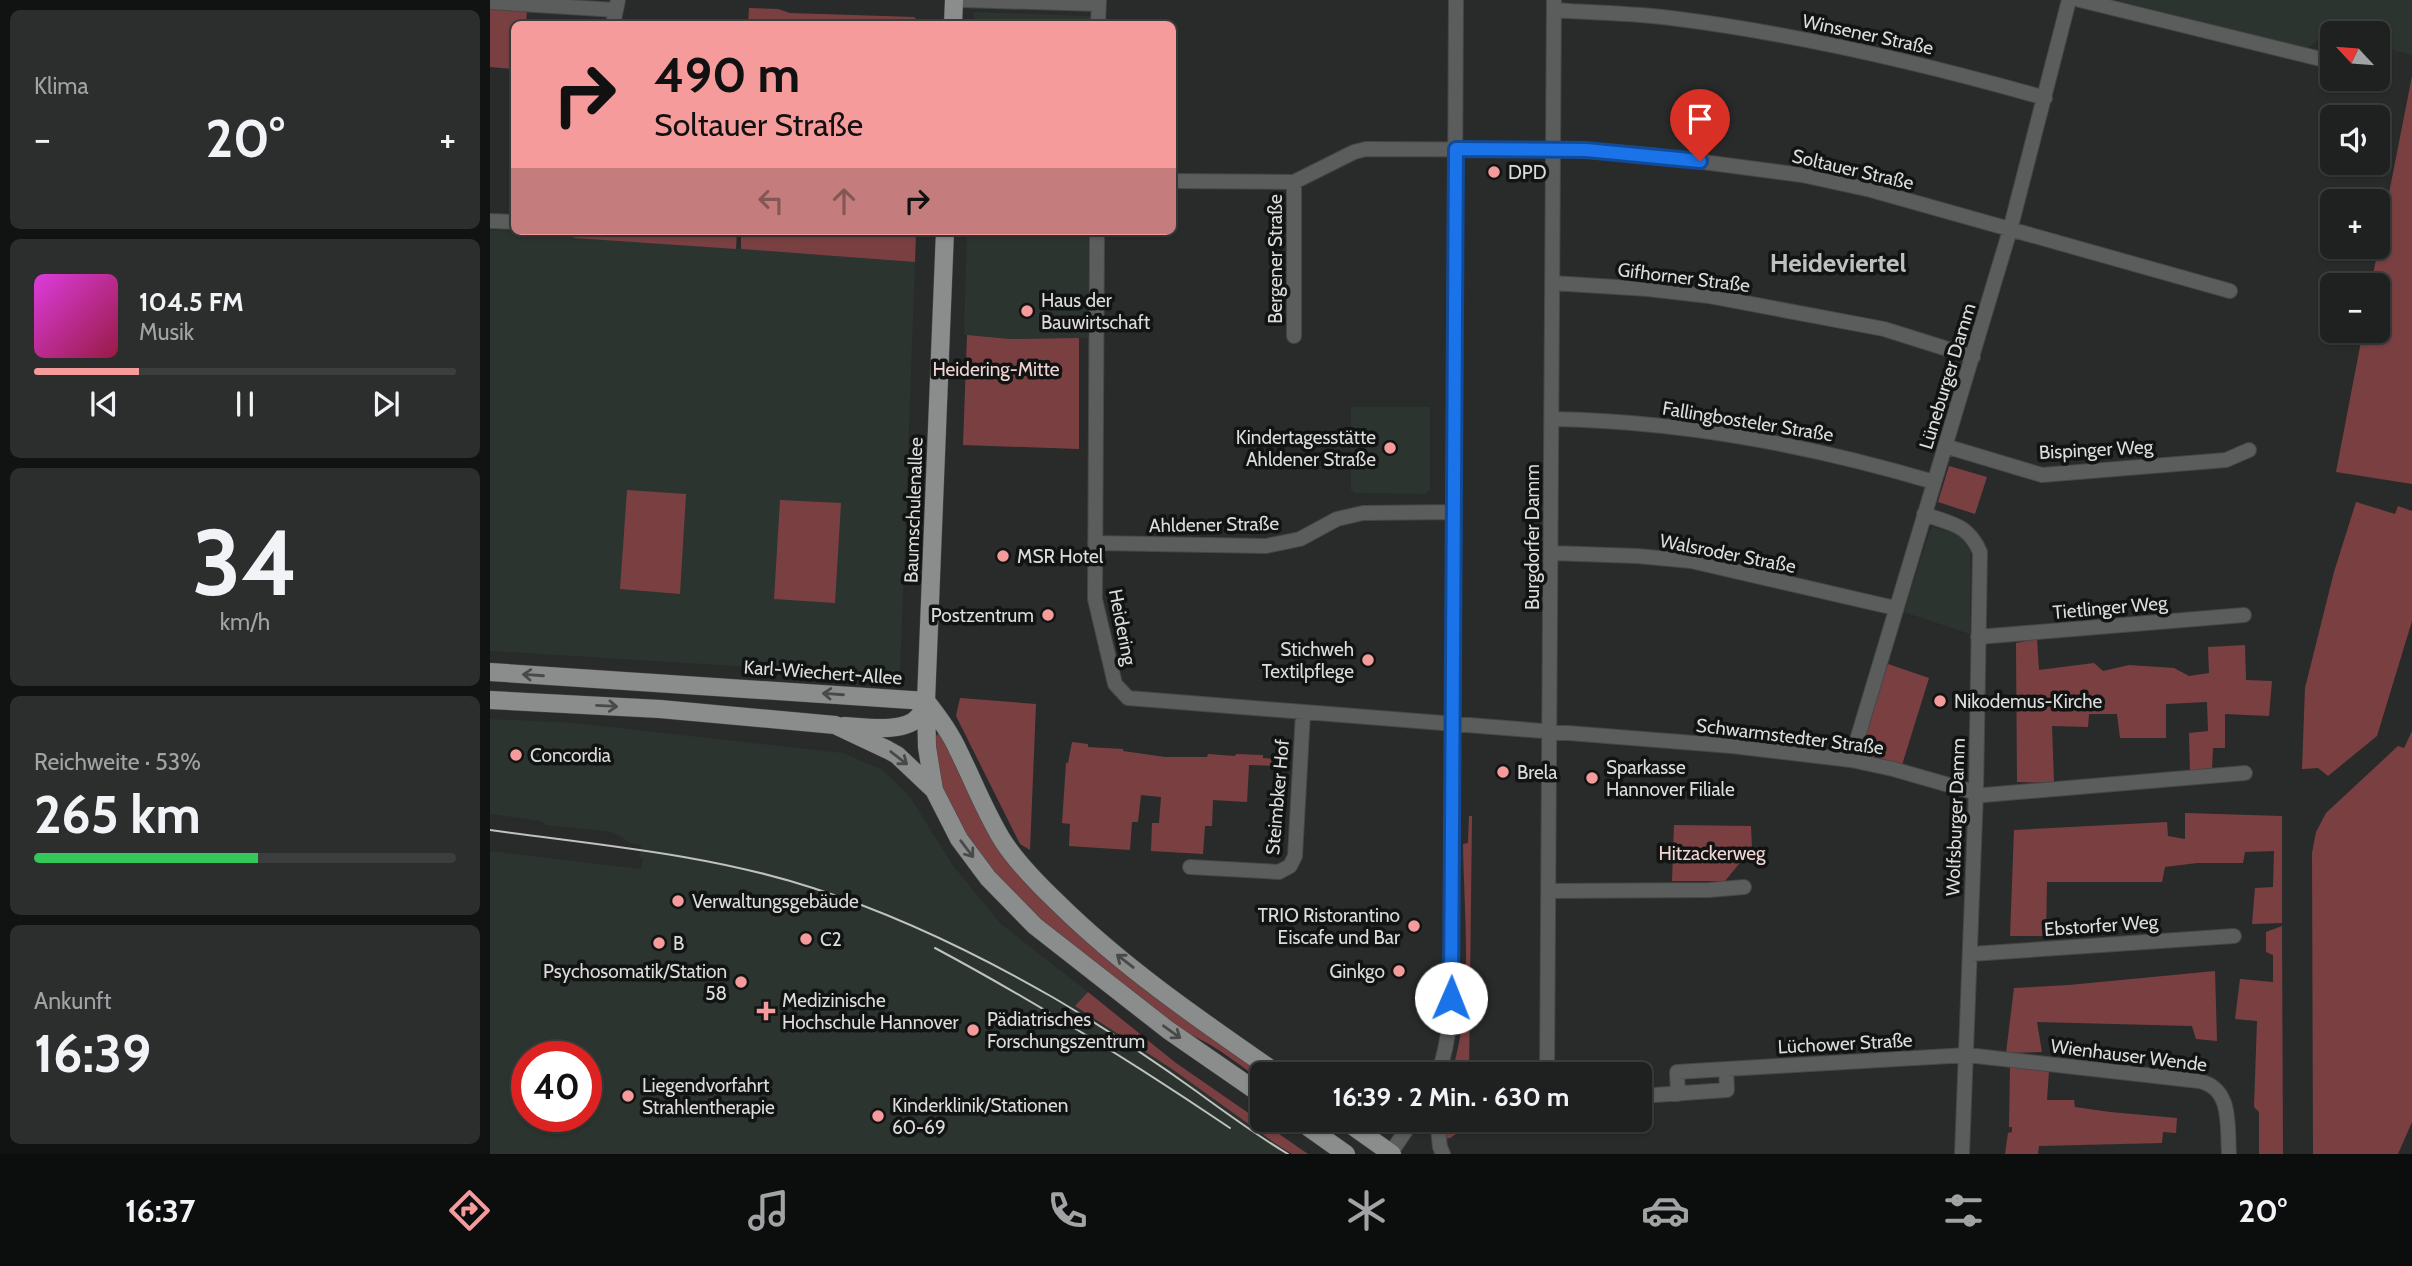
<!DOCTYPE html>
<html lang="de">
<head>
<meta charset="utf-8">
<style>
  body { margin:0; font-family:Cabin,sans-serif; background:#2c2d2d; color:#f1f3f6; height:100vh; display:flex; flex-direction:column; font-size:26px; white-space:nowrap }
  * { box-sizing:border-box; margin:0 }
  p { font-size:23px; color:#a1a3a5 }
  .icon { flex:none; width:38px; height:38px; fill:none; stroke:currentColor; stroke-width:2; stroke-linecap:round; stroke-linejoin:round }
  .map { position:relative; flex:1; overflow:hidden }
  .drawer { display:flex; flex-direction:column; gap:10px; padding:10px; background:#111212; width:490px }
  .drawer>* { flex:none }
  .hud { position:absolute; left:21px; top:21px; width:665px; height:214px; border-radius:10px; box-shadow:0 2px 5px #0004,0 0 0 2px #3c3e3e; background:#f59b9b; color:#111; overflow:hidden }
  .needle { width:46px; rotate:296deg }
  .fabs { position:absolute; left:1830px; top:21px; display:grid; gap:14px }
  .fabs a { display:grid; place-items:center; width:70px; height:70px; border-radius:10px; background:#1f2020; box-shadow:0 2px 5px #0004,0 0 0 2px #3c3e3e; font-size:35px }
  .speed { position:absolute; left:21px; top:1041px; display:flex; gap:14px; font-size:35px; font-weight:700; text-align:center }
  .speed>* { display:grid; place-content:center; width:91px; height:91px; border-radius:50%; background:#1f2020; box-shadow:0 2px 5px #0004,0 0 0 2px #3c3e3e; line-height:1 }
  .speed .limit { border:10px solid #d22; background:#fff; color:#111 }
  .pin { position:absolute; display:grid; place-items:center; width:60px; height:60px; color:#fff; margin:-72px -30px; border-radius:50% 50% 50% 0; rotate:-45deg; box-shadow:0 0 7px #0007 }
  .pin .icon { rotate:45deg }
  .me { position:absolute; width:77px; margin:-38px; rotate:1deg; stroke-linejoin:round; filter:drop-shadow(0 0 5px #0008) }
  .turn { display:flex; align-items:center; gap:24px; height:147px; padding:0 28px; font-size:32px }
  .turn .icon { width:91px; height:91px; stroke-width:2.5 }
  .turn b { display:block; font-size:49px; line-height:60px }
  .lanes { display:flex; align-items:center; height:66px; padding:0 28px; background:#0003; justify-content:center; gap:35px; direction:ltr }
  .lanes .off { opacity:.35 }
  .big { font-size:52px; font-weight:700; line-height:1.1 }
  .drawer .tile { flex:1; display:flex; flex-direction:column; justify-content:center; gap:10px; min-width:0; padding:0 24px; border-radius:10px; background:#2c2d2d }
  .drawer .dial { align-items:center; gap:0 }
  .dial b { font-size:91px; line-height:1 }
  .song { display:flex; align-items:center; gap:21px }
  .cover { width:84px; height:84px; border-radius:10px; background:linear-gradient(135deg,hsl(300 70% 55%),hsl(340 70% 35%)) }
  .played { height:7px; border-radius:4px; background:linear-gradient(90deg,#f59b9b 25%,#3c3e3e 25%) }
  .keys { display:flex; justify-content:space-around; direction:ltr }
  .heat { display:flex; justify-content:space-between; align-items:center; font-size:38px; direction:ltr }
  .charge { height:10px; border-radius:5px; background:linear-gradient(90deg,#34c759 53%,#3c3e3e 0) }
  .trip { position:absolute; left:760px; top:1062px; width:402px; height:70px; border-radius:10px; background:#1f2020; box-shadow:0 2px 5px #0004,0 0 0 2px #3c3e3e; font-weight:700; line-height:70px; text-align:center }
  .menu { display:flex; height:112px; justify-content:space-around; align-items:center; background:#0c0d0d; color:#a1a3a5 }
  .menu .icon { width:49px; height:49px }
  .menu .selected { color:#f59b9b }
  .menu b { font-size:32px; color:#f1f3f6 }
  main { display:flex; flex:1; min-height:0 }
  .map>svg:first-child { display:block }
  .built { fill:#2b342f; fill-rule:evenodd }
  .green { fill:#7a4041 }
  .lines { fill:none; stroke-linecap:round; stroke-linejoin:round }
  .minor-casing { stroke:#454746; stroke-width:16 }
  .major-casing { stroke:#454746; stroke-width:19 }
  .minor { stroke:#5b5c5c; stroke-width:14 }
  .major { stroke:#8b8d8c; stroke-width:18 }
  .tram { stroke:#c0c1c0; stroke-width:2 }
  .oneway { stroke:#484a49 }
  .route-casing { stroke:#114b97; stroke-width:18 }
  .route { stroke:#1a73e8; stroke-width:12 }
  .poi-dot { fill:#f59b9b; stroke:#121313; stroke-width:2.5 }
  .labels { text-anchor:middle; stroke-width:7; stroke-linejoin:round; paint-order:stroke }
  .street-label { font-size:19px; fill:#dbdcdb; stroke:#121313 }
  .poi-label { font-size:19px; fill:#dbdcdb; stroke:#121313; text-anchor:start }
  .park-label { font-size:19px; fill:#f1d5d4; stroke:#121313 }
  .district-label { font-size:26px; font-weight:bold; fill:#bdc0be; stroke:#121313 }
</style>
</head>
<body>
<main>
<section class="drawer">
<div class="tile"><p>Klima</p>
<div class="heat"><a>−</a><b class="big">20°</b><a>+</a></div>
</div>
<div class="tile">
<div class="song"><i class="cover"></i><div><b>104.5 FM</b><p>Musik</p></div></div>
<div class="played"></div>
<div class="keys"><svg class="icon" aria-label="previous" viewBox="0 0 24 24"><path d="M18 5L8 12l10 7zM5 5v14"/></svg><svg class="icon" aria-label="pause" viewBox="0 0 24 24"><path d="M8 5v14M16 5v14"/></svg><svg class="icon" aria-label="next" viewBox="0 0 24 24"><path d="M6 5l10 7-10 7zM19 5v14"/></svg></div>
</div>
<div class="tile dial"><b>34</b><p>km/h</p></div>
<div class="tile"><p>Reichweite · 53%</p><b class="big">265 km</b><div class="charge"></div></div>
<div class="tile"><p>Ankunft</p><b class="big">16:39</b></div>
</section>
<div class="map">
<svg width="1922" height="1154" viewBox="0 0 1922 1154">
  <rect width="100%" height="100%" fill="#292b2a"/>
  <path class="built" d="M1626 0H1922V55L1888 46V33H1837L1816 49Z
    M484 12 601 16V24H483Z
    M0 230 425 262 410 676 0 651Z
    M477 231H599L598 338 520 339 474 335Z
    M861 407H940V490L935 494 865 493 861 490Z
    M1443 527 1467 534 1480 546V634L1414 612 1439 533Z
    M0 719 85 723 353 753 393 770 420 797 464 867 511 924 598 992 586 1007 682 1069 768 1132 802 1154H0V851L151 869 153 859 149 858 151 845 141 843 122 832 56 825 51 821 0 814ZM37 1057H96V1116H37Z"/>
  <path class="green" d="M0 7 37 10 36 24H24V69L0 67Z
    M259 8 288 9 300 13 424 17 432 24H258Z
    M1922 76V484L1846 472 1873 331H1888V285H1881Z
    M86 231H247L246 249 84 238Z
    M251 231H426L425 262 251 249Z
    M477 335 520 339 589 338V449L473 445Z
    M1459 466 1497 477 1485 514 1448 502Z
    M137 490 196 494 190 594 130 589Z
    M290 500 351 503 345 603 284 599Z
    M1866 502 1905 514 1908 506 1922 511V621L1887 736 1838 776 1828 768 1812 769 1815 688 1844 572Z
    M1547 639 1549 670 1604 663 1613 671 1639 665 1684 668 1699 676 1719 673 1718 647 1755 645 1756 680 1782 681 1779 716 1735 714V748H1723L1722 768 1700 772 1699 733 1718 731 1717 702 1676 704V738H1630L1627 714H1599L1598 727 1562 726 1564 783 1527 782 1526 643Z
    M1398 664 1439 678 1412 765 1365 752Z
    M470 698 546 704 540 850 530 844 466 716Z
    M1922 731V1122L1908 1154H1823L1822 853 1826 832 1836 813 1908 746 1914 748Z
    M451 732 493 824 517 860 780 1074H772V1081C754 1068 737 1055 719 1044 708 1038 697 1033 687 1026 663 1010 641 991 619 974 544 917 446 840 444 737Z
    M582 742 598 744V747L633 749V751L675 757H717L718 754 745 756 746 754 773 755V758L787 759V766L759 765 757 802 723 800 722 826H715L713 854 661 851 662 823H669L671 797 651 795 648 822H642L640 850 579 846 580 824 572 823 576 763H578Z
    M1695 813 1792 816V923L1762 924 1765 888 1783 887 1784 851 1755 852 1753 863H1707L1675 867 1672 882H1557L1556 936H1520L1524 830 1677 822 1678 836 1695 839Z
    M979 816H982L979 1074H961C984 1004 974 917 973 844L978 843Z
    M1184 825 1261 826 1262 848 1235 881H1182Z
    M1792 926 1793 1154H1769V1112L1764 1107 1767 1021 1745 1019 1750 979 1783 982V955L1776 952V932Z
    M1725 971 1727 1041 1706 1039 1702 1026 1547 1022 1552 1052 1516 1053 1524 988 1579 985Z
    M598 992 686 1063 818 1154H802L786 1144 682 1069 585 1006Z
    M1520 1066 1559 1070 1557 1100H1584L1585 1107 1620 1112 1687 1118 1686 1133 1673 1132 1672 1143 1549 1146 1548 1154H1515L1518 1133 1522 1132V1127H1519Z
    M952 1120H978V1126L960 1138 953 1139Z"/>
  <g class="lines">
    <defs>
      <path id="minor" d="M471 0 608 4
        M1590 0 1843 62
        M0 2 126 10
        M1064 10C1103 13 1142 13 1181 18 1308 34 1432 63 1555 98
        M123 24 128 0
        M608 24 609 0
        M682 181 804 182 864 152 876 149 1096 150 1160 155 1312 175 1381 190 1740 291
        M0 221 24 222
        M607 231 605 599 625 684 638 698 1242 746 1361 760 1403 769 1494 795 1755 773
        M1062 283 1158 289 1219 296 1394 329 1483 357
        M804 336V182
        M1062 419C1192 421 1319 445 1444 482
        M1455 446 1552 475 1736 460 1759 450
        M1434 514C1461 524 1478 524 1490 552L1486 792 1472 1154
        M605 543 776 546 810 539 847 519 873 513 964 512
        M1061 553 1147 556 1201 561 1405 608
        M1488 637 1754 615
        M1361 760 1520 230 1579 0
        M700 867 789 872 800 866 805 856 813 713
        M1059 891 1219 890 1254 887
        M1481 954 1744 936
        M1236 1069 1477 1055 1709 1081C1743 1088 1737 1127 1739 1154
        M948 1074C957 1050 960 1024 961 998L966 0
        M1057 1074 1064 0
        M1150 1096 1237 1090 1236 1069 1187 1072 1188 1094
        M947 1120 950 1147 953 1154
        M900 1154 923 1120"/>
      <path id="major" d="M463 24 464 0
        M0 672 436 701C448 716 460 732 468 750 483 780 495 812 513 841 528 864 549 885 569 904 635 969 713 1022 788 1074
        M0 700 170 709 345 725 398 750 407 755 444 790 469 839 498 878 545 926 678 1030 772 1095
        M354 726C373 727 416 734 429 716 432 712 434 706 436 701
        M444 790 437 747 436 701 455 231
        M808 1120 856 1154
        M854 1120 902 1154"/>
    </defs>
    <use href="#minor" class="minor-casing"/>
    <use href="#major" class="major-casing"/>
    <use href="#minor" class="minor"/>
    <use href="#major" class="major"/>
    <path class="tram" d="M0 830C108 845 219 854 323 888 404 914 491 956 564 998 613 1027 660 1058 706 1091 736 1113 766 1135 798 1154
      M445 948C546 1002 645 1064 740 1128"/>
  </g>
  <defs><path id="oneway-shaft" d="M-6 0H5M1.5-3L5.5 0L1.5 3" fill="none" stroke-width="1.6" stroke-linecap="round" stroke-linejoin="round" transform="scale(1.75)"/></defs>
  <g class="oneway">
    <use href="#oneway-shaft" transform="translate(43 675) rotate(-176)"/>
    <use href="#oneway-shaft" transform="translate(343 694) rotate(-176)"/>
    <use href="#oneway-shaft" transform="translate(117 706) rotate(3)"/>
    <use href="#oneway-shaft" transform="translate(409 758) rotate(38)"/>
    <use href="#oneway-shaft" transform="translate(477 849) rotate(53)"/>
    <use href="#oneway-shaft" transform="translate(635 961) rotate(-142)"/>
    <use href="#oneway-shaft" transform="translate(682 1032) rotate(36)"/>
  </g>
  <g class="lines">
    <defs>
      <path id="route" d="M961 998 966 149 1096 150 1210 161"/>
    </defs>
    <use href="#route" class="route-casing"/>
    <use href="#route" class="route"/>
  </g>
  <g class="poi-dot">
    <circle cx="1004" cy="172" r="7"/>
    <circle cx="537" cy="311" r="7"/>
    <circle cx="900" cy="448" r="7"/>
    <circle cx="513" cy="556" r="7"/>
    <circle cx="558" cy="615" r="7"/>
    <circle cx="878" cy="660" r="7"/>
    <circle cx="1450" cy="701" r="7"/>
    <circle cx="26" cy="755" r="7"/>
    <circle cx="1013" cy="772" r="7"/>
    <circle cx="1102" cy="778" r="7"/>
    <circle cx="188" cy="901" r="7"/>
    <circle cx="924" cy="926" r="7"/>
    <circle cx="316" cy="939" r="7"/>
    <circle cx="169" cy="943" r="7"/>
    <circle cx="909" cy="971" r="7"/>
    <circle cx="251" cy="982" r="7"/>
    <path d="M272.5 1000.5h7v7h7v7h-7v7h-7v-7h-7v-7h7z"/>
    <circle cx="483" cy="1030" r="7"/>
    <circle cx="138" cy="1096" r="7"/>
    <circle cx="388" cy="1116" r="7"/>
  </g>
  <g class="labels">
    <g class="street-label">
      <text transform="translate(1378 34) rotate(12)" y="7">Winsener Straße</text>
      <text transform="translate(1363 169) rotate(13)" y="7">Soltauer Straße</text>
      <text transform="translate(785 259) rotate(-90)" y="7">Bergener Straße</text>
      <text transform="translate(1194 277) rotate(7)" y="7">Gifhorner Straße</text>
      <text transform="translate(1457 376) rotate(-73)" y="7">Lüneburger Damm</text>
      <text transform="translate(1258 421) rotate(9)" y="7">Fallingbosteler Straße</text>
      <text transform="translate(1606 449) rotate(-3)" y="7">Bispinger Weg</text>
      <text transform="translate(423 510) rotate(-88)" y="7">Baumschulenallee</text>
      <text transform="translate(724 524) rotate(-1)" y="7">Ahldener Straße</text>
      <text transform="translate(1042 537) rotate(-90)" y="7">Burgdorfer Damm</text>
      <text transform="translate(1238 553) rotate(11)" y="7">Walsroder Straße</text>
      <text transform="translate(1620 607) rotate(-5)" y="7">Tietlinger Weg</text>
      <text transform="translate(633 627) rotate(79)" y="7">Heidering</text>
      <text transform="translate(333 672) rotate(4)" y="7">Karl-Wiechert-Allee</text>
      <text transform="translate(1300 736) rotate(7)" y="7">Schwarmstedter Straße</text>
      <text transform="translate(787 797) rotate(-85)" y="7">Steimbker Hof</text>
      <text transform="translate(1465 817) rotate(-88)" y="7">Wolfsburger Damm</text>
      <text transform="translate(1611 925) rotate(-4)" y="7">Ebstorfer Weg</text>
      <text transform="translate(1355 1043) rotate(-3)" y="7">Lüchower Straße</text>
      <text transform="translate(1639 1055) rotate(7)" y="7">Wienhauser Wende</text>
    </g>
    <g class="poi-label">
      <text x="1018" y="179">DPD</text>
      <text x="551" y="307">Haus der<tspan x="551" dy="22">Bauwirtschaft</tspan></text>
      <text x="886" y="444" text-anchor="end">Kindertagesstätte<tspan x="886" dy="22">Ahldener Straße</tspan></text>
      <text x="527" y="563">MSR Hotel</text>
      <text x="544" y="622" text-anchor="end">Postzentrum</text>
      <text x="864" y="656" text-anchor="end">Stichweh<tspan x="864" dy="22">Textilpflege</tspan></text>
      <text x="1464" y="708">Nikodemus-Kirche</text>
      <text x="40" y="762">Concordia</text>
      <text x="1116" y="774">Sparkasse<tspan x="1116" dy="22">Hannover Filiale</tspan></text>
      <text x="1027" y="779">Brela</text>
      <text x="202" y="908">Verwaltungsgebäude</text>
      <text x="910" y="922" text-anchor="end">TRIO Ristorantino<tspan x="910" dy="22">Eiscafe und Bar</tspan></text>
      <text x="330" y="946">C2</text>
      <text x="183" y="950">B</text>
      <text x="237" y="978" text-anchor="end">Psychosomatik/Station<tspan x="237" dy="22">58</tspan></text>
      <text x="895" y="978" text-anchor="end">Ginkgo</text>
      <text x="292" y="1007">Medizinische<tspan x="292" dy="22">Hochschule Hannover</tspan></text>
      <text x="497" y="1026">Pädiatrisches<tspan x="497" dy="22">Forschungszentrum</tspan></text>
      <text x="152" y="1092">Liegendvorfahrt<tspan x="152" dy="22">Strahlentherapie</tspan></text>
      <text x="402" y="1112">Kinderklinik/Stationen<tspan x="402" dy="22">60-69</tspan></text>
    </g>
    <g class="park-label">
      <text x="506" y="376">Heidering-Mitte</text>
      <text x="1222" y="860">Hitzackerweg</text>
    </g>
    <g class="district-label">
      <text x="1348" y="272">Heideviertel</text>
    </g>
  </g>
</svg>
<div class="fabs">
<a><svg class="needle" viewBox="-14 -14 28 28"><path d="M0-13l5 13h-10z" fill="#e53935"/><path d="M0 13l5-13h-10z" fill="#a1a3a5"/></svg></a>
<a><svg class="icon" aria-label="sound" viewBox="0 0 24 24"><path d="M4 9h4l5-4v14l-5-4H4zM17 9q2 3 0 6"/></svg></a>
<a>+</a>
<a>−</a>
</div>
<div class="speed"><div class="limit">40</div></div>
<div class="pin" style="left:1210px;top:161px;background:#d93025"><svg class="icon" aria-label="arrive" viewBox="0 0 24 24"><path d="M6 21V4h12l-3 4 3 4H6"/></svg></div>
<svg class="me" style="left:961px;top:998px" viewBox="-20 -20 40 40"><circle r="19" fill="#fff"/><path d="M0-13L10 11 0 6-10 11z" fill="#1a73e8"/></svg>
<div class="trip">16:39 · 2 Min. · 630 m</div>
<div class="hud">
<div class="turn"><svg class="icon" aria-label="right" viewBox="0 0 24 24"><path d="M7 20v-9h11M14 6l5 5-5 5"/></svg><div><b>490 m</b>Soltauer Straße</div></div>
<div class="lanes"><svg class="icon off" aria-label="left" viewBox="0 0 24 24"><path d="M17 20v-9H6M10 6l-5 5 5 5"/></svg><svg class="icon off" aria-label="ahead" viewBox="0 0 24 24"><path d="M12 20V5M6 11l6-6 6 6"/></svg><svg class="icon" aria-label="right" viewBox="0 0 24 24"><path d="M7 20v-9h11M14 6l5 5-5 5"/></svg></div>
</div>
</div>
</main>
<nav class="menu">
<b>16:37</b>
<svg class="icon selected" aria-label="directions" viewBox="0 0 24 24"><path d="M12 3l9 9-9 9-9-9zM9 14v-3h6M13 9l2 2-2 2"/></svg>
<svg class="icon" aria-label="music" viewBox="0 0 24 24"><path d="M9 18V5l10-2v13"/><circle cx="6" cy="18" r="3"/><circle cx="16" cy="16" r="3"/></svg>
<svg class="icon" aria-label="phone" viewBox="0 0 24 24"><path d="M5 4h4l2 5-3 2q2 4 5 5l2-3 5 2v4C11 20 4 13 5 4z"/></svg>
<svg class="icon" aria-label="climate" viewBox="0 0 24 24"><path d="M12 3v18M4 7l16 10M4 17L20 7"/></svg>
<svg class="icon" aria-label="car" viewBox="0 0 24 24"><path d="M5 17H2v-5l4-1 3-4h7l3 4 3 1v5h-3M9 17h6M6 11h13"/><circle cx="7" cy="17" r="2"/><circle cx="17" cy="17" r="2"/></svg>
<svg class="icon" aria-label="filters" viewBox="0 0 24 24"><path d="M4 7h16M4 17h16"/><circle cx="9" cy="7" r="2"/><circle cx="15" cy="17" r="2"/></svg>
<b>20°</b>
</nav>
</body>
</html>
